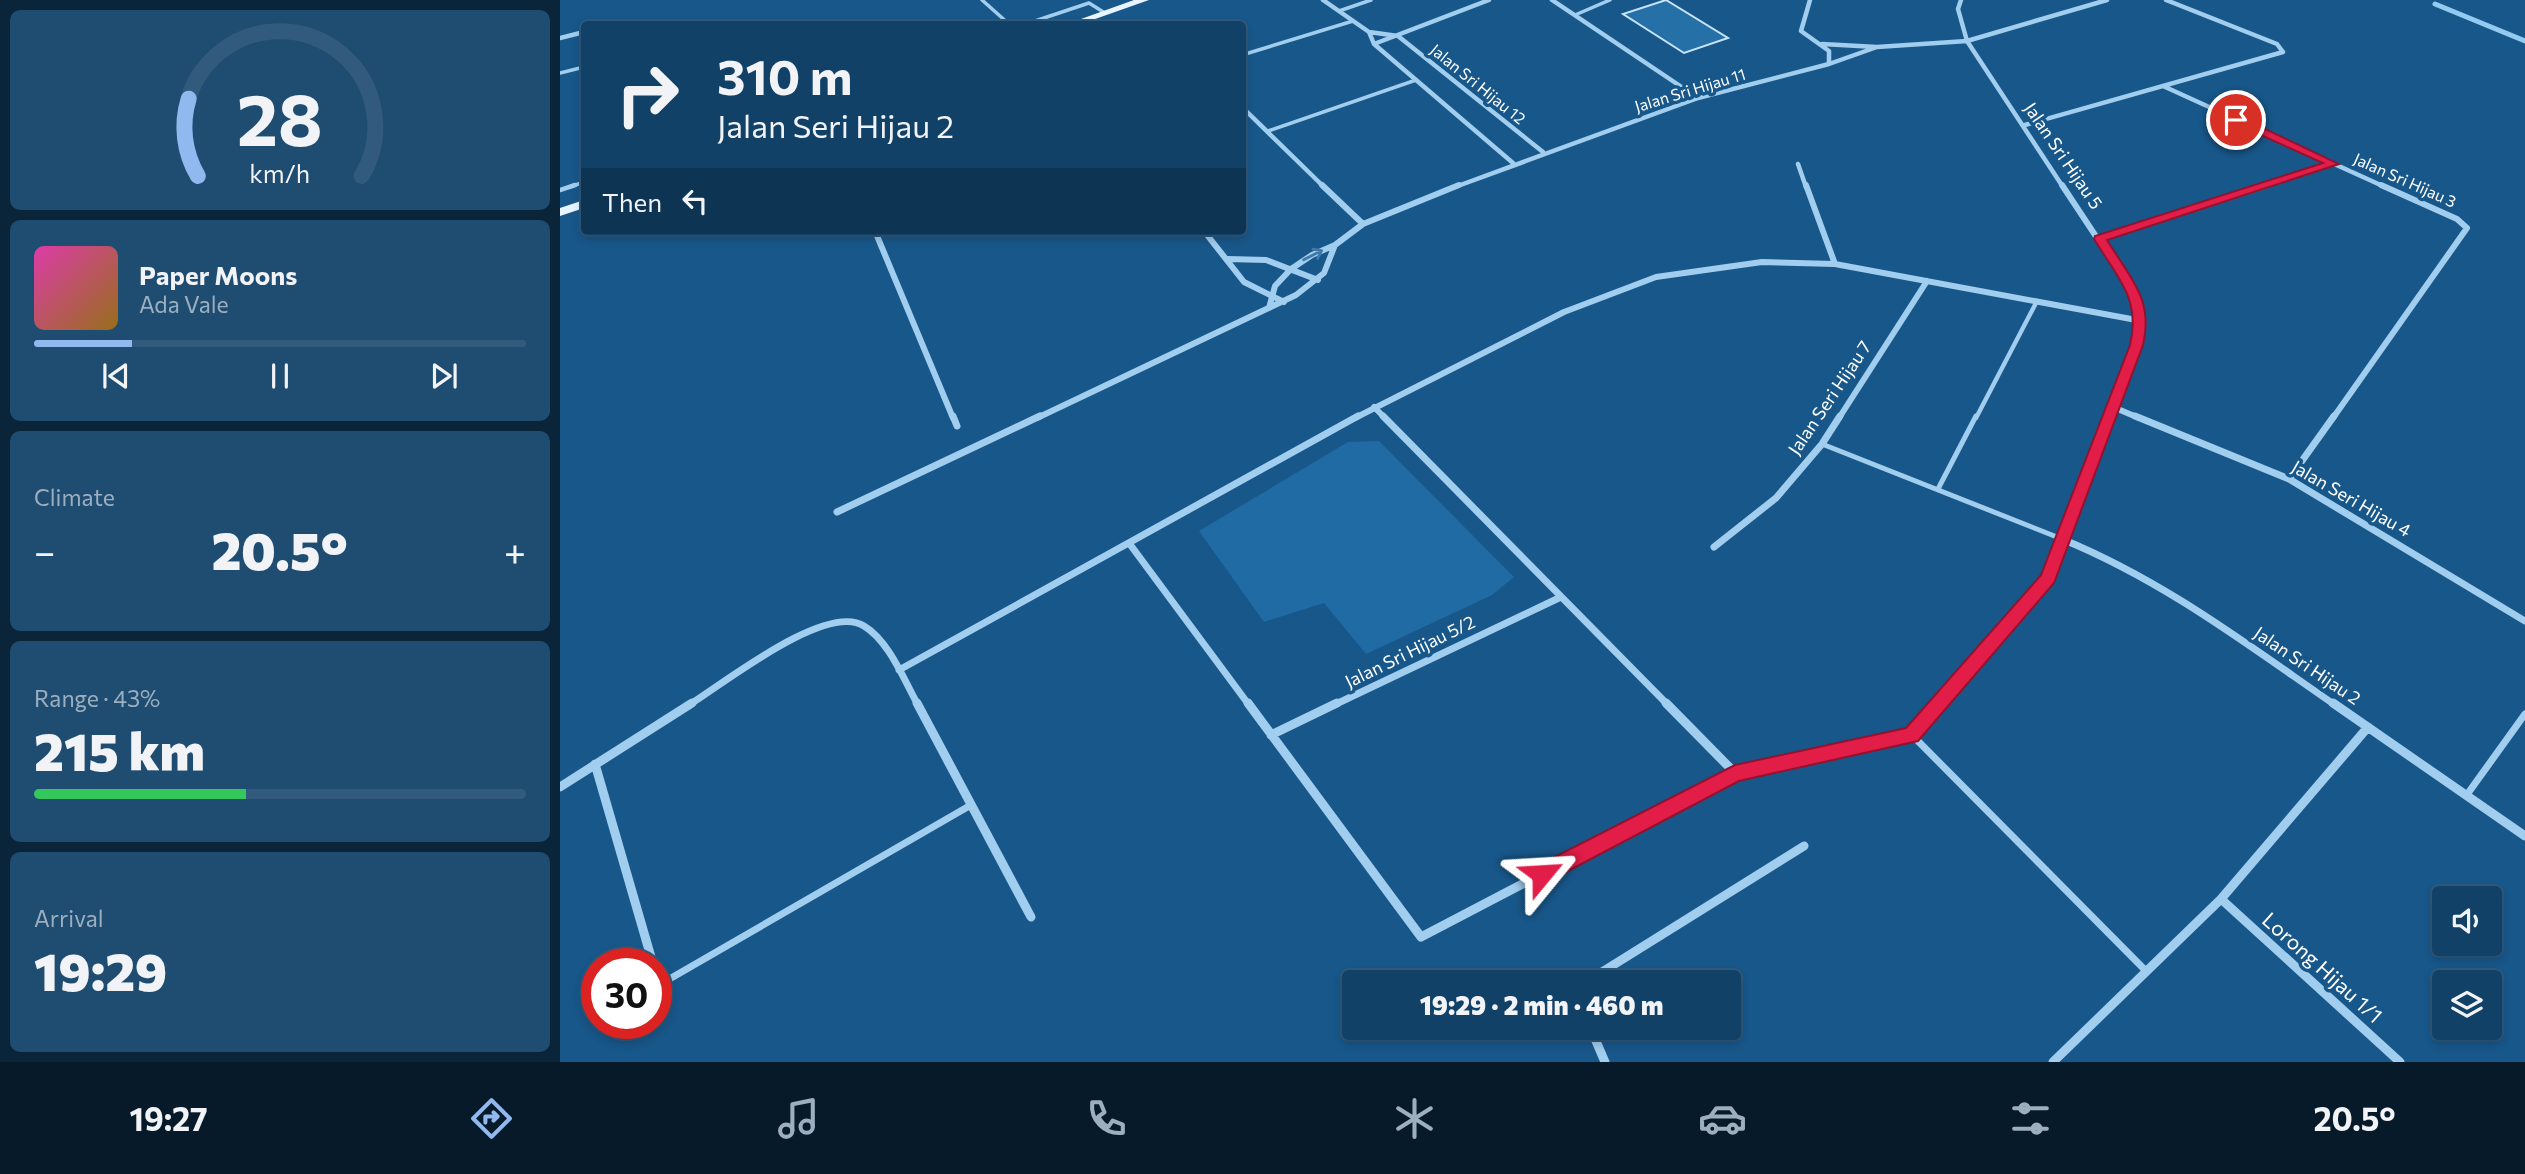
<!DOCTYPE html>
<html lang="en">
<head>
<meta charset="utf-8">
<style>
  body { margin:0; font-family:Commissioner,sans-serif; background:#1f4c71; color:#f1f3f6; height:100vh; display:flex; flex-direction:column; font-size:26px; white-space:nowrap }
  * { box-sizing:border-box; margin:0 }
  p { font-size:23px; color:#9cafc0 }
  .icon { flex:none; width:38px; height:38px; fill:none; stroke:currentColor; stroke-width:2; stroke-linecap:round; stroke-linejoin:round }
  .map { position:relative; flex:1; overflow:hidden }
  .panel { display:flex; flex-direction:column; gap:10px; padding:10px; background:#0a2439; width:560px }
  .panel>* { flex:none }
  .hud { position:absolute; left:21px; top:21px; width:665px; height:214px; border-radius:7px; box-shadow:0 4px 10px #0003,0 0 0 2px #315a7c; background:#124168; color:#f1f3f6; overflow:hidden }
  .tools { position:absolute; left:1872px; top:886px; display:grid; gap:14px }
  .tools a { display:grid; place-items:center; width:70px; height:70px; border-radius:7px; background:#124168; box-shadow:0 4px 10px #0003,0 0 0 2px #315a7c; font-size:35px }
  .speed { position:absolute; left:21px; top:948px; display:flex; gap:14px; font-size:35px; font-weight:700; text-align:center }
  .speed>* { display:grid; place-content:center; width:91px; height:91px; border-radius:50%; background:#124168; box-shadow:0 4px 10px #0003,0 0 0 2px #315a7c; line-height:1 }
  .speed .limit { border:10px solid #d22; background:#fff; color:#111 }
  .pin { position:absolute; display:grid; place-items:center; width:60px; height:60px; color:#fff; margin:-30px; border:4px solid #fff; border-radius:50%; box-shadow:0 2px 7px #0007 }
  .me { position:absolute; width:77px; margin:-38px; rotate:63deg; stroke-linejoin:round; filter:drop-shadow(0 0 5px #0008) }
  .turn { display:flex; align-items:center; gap:24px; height:147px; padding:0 21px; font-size:32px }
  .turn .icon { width:91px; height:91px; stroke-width:2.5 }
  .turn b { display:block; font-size:49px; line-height:60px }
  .then { display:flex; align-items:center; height:66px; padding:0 21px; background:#0003; gap:14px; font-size:26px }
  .big { font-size:52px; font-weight:800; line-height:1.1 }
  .panel .tile { flex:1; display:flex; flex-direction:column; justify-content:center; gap:10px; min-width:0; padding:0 24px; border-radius:10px; background:#1f4c71 }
  .panel .dial { align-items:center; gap:0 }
  .dial svg { height:182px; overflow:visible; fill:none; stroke:#315a7c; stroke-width:7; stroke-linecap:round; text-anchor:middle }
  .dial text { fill:#f1f3f6; stroke:none }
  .song { display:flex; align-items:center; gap:21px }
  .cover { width:84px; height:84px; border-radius:10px; background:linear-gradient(135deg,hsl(320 70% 55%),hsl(40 70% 35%)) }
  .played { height:7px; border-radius:4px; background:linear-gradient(90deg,#90b9f0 20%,#315a7c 20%) }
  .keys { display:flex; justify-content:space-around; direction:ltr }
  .heat { display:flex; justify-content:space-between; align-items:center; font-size:38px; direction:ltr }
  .charge { height:10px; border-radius:5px; background:linear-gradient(90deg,#34c759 43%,#315a7c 0) }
  .trip { position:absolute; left:782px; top:970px; width:399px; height:70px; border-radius:7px; background:#124168; box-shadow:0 4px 10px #0003,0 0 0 2px #315a7c; font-weight:800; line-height:70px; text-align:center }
  .tabs { display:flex; height:112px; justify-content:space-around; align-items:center; background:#071a2a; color:#9cafc0 }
  .tabs .icon { width:49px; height:49px }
  .tabs .current { color:#90b9f0 }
  .tabs b { font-size:32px; color:#f1f3f6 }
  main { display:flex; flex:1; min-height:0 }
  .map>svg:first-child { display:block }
  .green { fill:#206ba3 }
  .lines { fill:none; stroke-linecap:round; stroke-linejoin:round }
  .stream { stroke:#93caf0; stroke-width:5 }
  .building { fill:#2670a8; stroke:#c7e4fa; stroke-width:2 }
  .lane-far3 { stroke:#a1cdee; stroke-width:3.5 }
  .lane-far2 { stroke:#a1cdee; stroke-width:4.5 }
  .lane-far1 { stroke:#a1cdee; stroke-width:5 }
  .lane { stroke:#a1cdee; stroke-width:7 }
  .street-far3 { stroke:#a1cdee; stroke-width:4.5 }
  .street-far2 { stroke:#a1cdee; stroke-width:6 }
  .street-far1 { stroke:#a1cdee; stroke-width:7 }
  .street { stroke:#a1cdee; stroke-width:9 }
  .primary { fill:#e8f4ff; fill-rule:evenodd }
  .oneway { stroke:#417aa8 }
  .route { fill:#e11d48; stroke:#92132f; stroke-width:2 }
  .labels { text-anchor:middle; stroke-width:7; stroke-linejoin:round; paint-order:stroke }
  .far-street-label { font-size:16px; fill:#fff; stroke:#18578a }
  .street-label { font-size:18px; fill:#fff; stroke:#18578a }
  .near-street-label { font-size:21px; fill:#fff; stroke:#18578a }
</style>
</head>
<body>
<main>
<section class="panel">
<div class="tile dial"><svg viewBox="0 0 100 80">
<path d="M14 69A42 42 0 1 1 86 69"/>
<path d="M14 69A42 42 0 0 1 10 35" stroke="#90b9f0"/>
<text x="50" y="56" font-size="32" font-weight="700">28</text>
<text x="50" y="72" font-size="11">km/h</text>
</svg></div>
<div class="tile">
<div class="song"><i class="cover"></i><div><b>Paper Moons</b><p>Ada Vale</p></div></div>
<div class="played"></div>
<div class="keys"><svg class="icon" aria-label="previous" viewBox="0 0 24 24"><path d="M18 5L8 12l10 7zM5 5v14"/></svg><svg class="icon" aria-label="pause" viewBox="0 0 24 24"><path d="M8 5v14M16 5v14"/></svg><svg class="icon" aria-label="next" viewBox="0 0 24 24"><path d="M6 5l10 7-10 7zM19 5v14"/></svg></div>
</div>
<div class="tile"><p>Climate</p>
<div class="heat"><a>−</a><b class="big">20.5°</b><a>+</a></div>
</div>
<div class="tile"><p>Range · 43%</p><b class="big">215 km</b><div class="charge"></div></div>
<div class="tile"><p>Arrival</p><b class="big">19:29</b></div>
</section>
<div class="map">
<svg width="1965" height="1062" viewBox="0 0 1965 1062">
  <rect width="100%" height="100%" fill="#18578a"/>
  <path class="green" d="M819 441 954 577 932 595 806 654 764 603 704 622 639 531 788 442Z"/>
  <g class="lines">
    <path class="stream" d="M1875 4 1965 41"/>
  </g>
  <path class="building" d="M1106 0 1168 38 1124 53 1063 14Z"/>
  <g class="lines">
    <path class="lane-far3" d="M422 0 449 24
      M779 11 811 0
      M1015 15 1050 0
      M466 24 529 3 545 13
      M682 55 793 21
      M0 73 24 67
      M708 131 856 80
      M10 187 24 182"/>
    <path class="lane-far2" d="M0 190 15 185
      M1416 418 1477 301"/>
    <path class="lane-far1" d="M1262 444 1502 539
      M1378 489 1416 416"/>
    <path class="lane" d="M1352 735 1586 971
      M1906 796 1965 714
      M99 985 411 805"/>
    <path class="street-far3" d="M763 0 809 32 838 36 983 152
      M992 0 1138 98
      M1250 0 1241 31 1269 51V64
      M1401 0 1398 9 1407 41 1503 187
      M809 32 814 44 953 163
      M0 38 24 32
      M814 44 929 0
      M1262 44 1317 47 1407 41 1547 0
      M1603 86 1825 187
      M682 107 764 187
      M1465 125 1723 52 1717 44 1606 0
      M1238 164 1246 187
      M895 187 1138 98 1269 64 1317 47
      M1702 187 1772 164"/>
    <path class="street-far2" d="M762 185 803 224
      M1246 185 1275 264
      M1502 185 1578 300C1586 341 1564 380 1549 418
      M315 231 393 418
      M644 231 684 282 724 302
      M1540 239 1708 185
      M668 259 706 260 758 280
      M709 308 715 286 731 269 752 255 775 245 803 224 899 185
      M814 407 825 418
      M1553 407 1579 418
      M477 418 736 295 764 273 775 245
      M795 418 1004 312 1096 277 1202 262 1275 264 1582 321
      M1279 418 1367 281
      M1773 418 1907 228 1897 219 1821 185"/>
    <path class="street-far1" d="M393 416 397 426
      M823 416 1108 705
      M1575 416 1729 479 1965 621
      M1729 479 1774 416
      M277 512 480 416
      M1502 539C1604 581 1685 643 1775 705
      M569 543 689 705
      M1154 547 1216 498 1262 444 1280 416
      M339 670 798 416
      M129 705C163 684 266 602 304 626 329 641 344 680 358 705
      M774 705 1001 597
      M1378 705 1488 578 1550 416"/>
    <path class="street" d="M357 703 471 917
      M688 703 861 937 1175 773 1352 735 1379 703
      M1106 703 1175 773
      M1773 703 1965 836
      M711 735 777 703
      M35 764 93 964
      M0 787 132 703
      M1661 899 1840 1062
      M96 974 99 985
      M1026 982 1244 846
      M1030 1027 1045 1062
      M1493 1062 1661 899 1808 727"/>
    <path class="primary" d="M574 0H589L521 24H507Z
      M24 200V208L0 216V208Z"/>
  </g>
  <defs><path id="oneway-shaft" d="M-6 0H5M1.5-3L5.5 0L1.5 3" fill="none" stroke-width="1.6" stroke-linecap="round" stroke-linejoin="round" transform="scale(1.75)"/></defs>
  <use class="oneway" href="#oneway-shaft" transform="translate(753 255) rotate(-27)"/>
  <path class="route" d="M1672 117H1680L1779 164 1547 240C1570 278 1594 299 1583 345L1494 583 1358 741 1179 781 989 881 982 884 975 881 972 874 975 867 1175 765 1346 728 1481 575 1570 345C1581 298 1557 277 1534 239L1535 236 1763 163 1672 122Z"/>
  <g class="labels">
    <g class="far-street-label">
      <text transform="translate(918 84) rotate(39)" y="6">Jalan Sri Hijau 12</text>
      <text transform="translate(1130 90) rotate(-17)" y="6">Jalan Sri Hijau 11</text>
      <text transform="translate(1845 180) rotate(24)" y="6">Jalan Sri Hijau 3</text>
    </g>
    <g class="street-label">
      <text transform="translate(1503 156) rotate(56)" y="6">Jalan Sri Hijau 5</text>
      <text transform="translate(1270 398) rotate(-56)" y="6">Jalan Seri Hijau 7</text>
      <text transform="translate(1791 499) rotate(30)" y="6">Jalan Seri Hijau 4</text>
      <text transform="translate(850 652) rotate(-26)" y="6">Jalan Sri Hijau 5/2</text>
      <text transform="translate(1747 666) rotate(34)" y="6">Jalan Sri Hijau 2</text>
    </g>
    <g class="near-street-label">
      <text transform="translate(1762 968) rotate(42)" y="7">Lorong Hijau 1/1</text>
    </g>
  </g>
</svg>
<div class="tools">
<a><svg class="icon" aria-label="sound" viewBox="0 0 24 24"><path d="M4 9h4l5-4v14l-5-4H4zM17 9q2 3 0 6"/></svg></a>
<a><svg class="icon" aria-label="layers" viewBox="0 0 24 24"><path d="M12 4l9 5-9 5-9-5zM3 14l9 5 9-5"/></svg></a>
</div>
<div class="speed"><div class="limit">30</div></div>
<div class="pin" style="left:1676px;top:120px;background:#d93025"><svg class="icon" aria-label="arrive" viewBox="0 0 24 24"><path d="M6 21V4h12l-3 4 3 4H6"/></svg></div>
<svg class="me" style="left:982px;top:874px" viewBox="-20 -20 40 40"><path d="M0-17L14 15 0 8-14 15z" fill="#e11d48" stroke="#fff" stroke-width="4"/></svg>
<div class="trip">19:29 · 2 min · 460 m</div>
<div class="hud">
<div class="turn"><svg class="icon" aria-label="right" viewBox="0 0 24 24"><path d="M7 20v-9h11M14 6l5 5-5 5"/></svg><div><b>310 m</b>Jalan Seri Hijau 2</div></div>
<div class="then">Then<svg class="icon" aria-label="left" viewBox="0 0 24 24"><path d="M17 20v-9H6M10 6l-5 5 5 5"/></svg></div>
</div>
</div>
</main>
<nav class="tabs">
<b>19:27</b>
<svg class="icon current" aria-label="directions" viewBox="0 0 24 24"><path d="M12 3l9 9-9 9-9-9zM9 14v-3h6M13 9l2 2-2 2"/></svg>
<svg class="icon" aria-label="music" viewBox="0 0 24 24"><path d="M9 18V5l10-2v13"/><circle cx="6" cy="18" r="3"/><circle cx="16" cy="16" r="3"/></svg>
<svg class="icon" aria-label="phone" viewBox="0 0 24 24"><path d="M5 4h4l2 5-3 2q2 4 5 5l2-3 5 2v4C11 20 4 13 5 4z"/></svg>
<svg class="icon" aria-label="climate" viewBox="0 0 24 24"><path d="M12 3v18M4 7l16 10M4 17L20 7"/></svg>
<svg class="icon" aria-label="car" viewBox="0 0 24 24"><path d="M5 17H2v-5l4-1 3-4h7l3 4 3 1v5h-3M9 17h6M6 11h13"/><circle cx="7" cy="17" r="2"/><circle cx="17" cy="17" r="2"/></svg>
<svg class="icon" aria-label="filters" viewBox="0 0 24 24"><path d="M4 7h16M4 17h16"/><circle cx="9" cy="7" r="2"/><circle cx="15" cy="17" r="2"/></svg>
<b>20.5°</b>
</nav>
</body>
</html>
